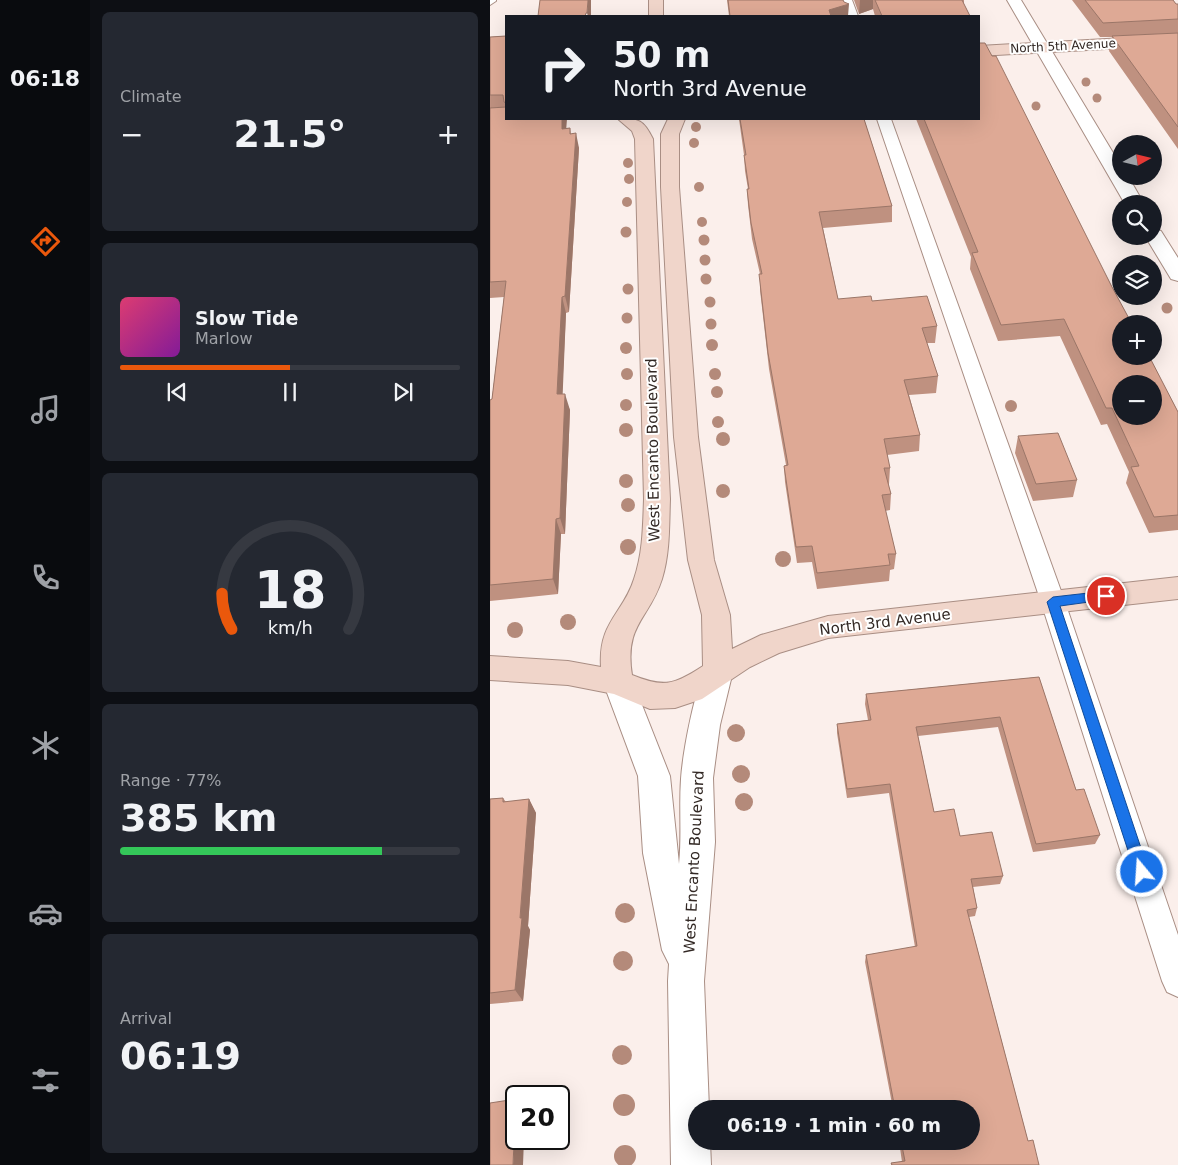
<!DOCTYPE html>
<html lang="en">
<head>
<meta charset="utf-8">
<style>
  body { margin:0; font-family:"DejaVu Sans",sans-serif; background:#242831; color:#f1f3f6; height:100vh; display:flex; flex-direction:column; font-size:19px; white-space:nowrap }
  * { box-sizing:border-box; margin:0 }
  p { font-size:16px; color:#9ea1a6 }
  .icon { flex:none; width:28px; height:28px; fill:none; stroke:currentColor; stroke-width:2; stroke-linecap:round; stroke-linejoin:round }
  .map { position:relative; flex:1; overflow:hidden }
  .details { display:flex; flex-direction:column; gap:12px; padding:12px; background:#0d0f14; width:400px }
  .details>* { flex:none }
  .hud { position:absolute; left:15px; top:15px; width:475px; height:105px; border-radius:0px; box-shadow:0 5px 20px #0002; background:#171b24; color:#f1f3f6; overflow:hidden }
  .needle { width:32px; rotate:82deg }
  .controls { position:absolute; left:622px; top:135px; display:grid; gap:10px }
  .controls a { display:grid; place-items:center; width:50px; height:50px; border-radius:50%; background:#171b24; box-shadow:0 5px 20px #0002; font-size:25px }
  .speed { position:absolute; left:15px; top:1085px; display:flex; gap:10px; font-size:25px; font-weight:700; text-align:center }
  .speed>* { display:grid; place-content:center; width:65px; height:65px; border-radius:50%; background:#171b24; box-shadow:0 5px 20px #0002; line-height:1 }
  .speed .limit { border:2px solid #111; border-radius:8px; background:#fff; color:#111 }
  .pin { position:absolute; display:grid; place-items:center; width:42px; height:42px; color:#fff; margin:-21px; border:2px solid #fff; border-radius:50%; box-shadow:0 1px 5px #0007 }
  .me { position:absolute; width:55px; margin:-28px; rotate:342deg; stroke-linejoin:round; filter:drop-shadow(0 0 4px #0008) }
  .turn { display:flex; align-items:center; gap:18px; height:105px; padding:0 25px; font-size:22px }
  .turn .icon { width:65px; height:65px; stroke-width:2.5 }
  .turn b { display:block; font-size:35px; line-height:42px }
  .big { font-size:38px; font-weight:800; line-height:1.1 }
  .details .card { flex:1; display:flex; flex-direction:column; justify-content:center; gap:8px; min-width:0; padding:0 18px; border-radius:8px; background:#242831 }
  .details .dial { align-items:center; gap:0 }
  .dial svg { height:130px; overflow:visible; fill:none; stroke:#363941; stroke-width:7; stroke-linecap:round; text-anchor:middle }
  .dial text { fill:#f1f3f6; stroke:none }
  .song { display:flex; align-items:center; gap:15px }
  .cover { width:60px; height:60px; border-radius:8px; background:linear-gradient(135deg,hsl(340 70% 55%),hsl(290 70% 35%)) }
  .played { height:5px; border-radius:2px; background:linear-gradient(90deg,#ea580c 50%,#363941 50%) }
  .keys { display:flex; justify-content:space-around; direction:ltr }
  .heat { display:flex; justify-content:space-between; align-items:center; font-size:28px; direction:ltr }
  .charge { height:8px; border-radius:4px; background:linear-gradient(90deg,#34c759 77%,#363941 0) }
  .trip { position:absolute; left:198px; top:1100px; width:292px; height:50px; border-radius:25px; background:#171b24; box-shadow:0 5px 20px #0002; font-weight:800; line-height:50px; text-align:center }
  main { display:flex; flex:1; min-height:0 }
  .tabs { display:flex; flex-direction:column; width:90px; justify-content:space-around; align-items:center; background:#090b0e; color:#9ea1a6 }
  .tabs .icon { width:35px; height:35px }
  .tabs .on { color:#ea580c }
  .tabs b { font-size:22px; color:#f1f3f6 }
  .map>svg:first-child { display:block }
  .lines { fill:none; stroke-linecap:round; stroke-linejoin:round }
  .lane-casing { stroke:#a98e84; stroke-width:2 }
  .street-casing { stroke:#a98e84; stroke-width:2 }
  .secondary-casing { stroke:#a98e84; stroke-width:2 }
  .lane { fill:#fff; fill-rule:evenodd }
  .street { fill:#fff; fill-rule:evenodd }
  .secondary { fill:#f0d5ca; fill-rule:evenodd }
  .tree { fill:#b48a7a }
  .wall { fill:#bf9180 }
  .shaded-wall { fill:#9b7668 }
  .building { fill:#dea995; stroke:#9b7668; fill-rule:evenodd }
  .route { fill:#1a73e8; stroke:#114b97 }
  .labels { text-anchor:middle; stroke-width:4; stroke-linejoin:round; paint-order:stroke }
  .far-street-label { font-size:12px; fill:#322824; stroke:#fff }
  .street-label { font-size:15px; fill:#322824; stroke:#fff }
</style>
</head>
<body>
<main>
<nav class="tabs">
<b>06:18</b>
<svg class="icon on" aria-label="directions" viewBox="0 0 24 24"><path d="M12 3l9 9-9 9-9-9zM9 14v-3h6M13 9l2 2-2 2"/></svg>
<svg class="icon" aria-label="music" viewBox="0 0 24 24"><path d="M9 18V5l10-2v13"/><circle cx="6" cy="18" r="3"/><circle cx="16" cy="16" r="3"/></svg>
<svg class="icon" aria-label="phone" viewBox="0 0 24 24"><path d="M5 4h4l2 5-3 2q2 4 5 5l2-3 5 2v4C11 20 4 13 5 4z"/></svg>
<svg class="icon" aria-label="climate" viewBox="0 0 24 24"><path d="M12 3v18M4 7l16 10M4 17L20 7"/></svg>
<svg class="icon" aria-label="car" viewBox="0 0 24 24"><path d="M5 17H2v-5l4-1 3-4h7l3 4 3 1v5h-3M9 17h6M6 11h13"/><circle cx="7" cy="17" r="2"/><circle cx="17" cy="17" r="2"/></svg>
<svg class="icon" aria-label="filters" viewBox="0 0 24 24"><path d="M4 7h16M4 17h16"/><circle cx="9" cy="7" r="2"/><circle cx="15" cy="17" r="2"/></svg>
</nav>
<section class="details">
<div class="card"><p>Climate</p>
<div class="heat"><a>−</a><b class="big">21.5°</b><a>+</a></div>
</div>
<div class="card">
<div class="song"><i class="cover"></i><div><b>Slow Tide</b><p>Marlow</p></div></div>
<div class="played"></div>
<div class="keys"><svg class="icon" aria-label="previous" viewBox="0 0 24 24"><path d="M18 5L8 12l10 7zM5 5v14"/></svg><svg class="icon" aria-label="pause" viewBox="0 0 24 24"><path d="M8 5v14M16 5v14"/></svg><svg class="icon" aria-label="next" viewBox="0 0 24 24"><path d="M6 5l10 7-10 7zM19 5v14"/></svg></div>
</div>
<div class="card dial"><svg viewBox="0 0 100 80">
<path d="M14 69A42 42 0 1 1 86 69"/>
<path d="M14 69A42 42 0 0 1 8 47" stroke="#ea580c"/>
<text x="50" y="56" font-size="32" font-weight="700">18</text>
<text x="50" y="72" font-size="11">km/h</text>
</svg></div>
<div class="card"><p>Range · 77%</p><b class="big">385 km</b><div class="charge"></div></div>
<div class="card"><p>Arrival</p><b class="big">06:19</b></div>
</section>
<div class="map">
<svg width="688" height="1165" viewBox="0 0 688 1165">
  <rect width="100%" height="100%" fill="#fbefeb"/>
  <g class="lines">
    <defs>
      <path id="lane" d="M0 0H6V1L0 5Z
        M350 0H362L368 16H356Z
        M387 119H401L575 602 688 935V997L677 992 672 981 551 602Z"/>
      <path id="street" d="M517 0H531L631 166V176H638L654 204H635Z
        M664 229 671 231 688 258V281L681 279 655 236H664Z
        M228 659 238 662 243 671 230 725 223 778 225 842 214 981 219 1109H206V1141H220L221 1165H181L178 981 179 964 172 950 153 853 148 776 113 682 117 673 128 670 139 673 143 682 180 776 189 864C192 836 189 807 191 779 193 750 205 688 218 662Z"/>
      <path id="secondary" d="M159 0H173V16H159Z
        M688 35V45L489 56V46Z
        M128 119C149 119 153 119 163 139L180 499C179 526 180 553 172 579 159 620 134 624 142 675 174 688 184 685 213 666L212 615 198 560 184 437 171 187V134L178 119H195L189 134V187L208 437 224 560 240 615 242 649 271 635 338 616 688 577V599L338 638 289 653 260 667 212 699 185 708 160 709 124 694 78 685 0 680V656L78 661 111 667C108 622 133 614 144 579 153 553 153 526 154 499L145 139 142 131Z"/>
    </defs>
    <use href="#lane" class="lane-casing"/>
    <use href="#street" class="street-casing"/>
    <use href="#secondary" class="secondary-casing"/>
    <use href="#lane" class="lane"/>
    <use href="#street" class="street"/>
    <use href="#secondary" class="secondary"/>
  </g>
  <g class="tree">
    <circle cx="596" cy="82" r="4.5"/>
    <circle cx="607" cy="98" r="4.5"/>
    <circle cx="546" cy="106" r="4.5"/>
    <circle cx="206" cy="127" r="5"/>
    <circle cx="204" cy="143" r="5"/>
    <circle cx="138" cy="163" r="5"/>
    <circle cx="139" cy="179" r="5"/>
    <circle cx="209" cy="187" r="5"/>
    <circle cx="137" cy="202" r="5"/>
    <circle cx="212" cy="222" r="5"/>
    <circle cx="136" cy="232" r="5.5"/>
    <circle cx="214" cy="240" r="5.5"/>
    <circle cx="215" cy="260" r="5.5"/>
    <circle cx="216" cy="279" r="5.5"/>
    <circle cx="138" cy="289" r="5.5"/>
    <circle cx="220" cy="302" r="5.5"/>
    <circle cx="677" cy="308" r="5.5"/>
    <circle cx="137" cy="318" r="5.5"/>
    <circle cx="221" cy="324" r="5.5"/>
    <circle cx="222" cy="345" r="6"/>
    <circle cx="136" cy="348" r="6"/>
    <circle cx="137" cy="374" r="6"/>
    <circle cx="225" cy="374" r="6"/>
    <circle cx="227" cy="392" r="6"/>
    <circle cx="136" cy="405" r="6"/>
    <circle cx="521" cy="406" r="6"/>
    <circle cx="228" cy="422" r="6"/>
    <circle cx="136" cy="430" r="7"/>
    <circle cx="233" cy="439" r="7"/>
    <circle cx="136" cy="481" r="7"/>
    <circle cx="233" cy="491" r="7"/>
    <circle cx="138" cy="505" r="7"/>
    <circle cx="138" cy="547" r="8"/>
    <circle cx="293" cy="559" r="8"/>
    <circle cx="78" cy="622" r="8"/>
    <circle cx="25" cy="630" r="8"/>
    <circle cx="246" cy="733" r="9"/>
    <circle cx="251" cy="774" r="9"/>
    <circle cx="254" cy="802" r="9"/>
    <circle cx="135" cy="913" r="10"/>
    <circle cx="133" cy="961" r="10"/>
    <circle cx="132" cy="1055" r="10"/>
    <circle cx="134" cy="1105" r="11"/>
    <circle cx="135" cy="1156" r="11"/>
  </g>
  <path class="wall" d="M237 0H353L358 16H239Z
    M364 0H474V5L480 16H385L383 9 369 14Z
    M582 0H683L686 4H688V149L619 51 622 37H610Z
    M16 36V119L76 128H80L81 134 89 148 79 312 76 313 72 394 80 410 75 534H71L68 594 0 601V400L2 399 14 297 0 298V37Z
    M489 43 622 287 688 412V530L659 533 636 483 639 472 617 424 611 425 570 336 508 341 480 269 481 257 426 119H489Z
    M249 119H374L402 206V222L333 228 348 299 382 301 447 326 445 343H437L448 376 446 393 419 395 430 435 429 451 397 455 400 468 399 484H398L401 494 400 510 395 511 406 554 404 569 400 570 399 581 327 589 322 562 307 563 295 482 294 466 296 465 279 369 270 290V274L262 239 258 205 257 189H258L255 171 254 155Z
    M528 436 587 480 583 497 543 501 525 453Z
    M549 677 586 790 610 835 605 844 543 852 508 727 428 736 444 812 513 876 510 884 483 887 487 908 485 916 479 917 538 1141 549 1165H401V1163L412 1162 409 1141H481V1109H403L375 962 376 955 425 947 399 793 357 798 347 733V724L378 720 375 704 376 694Z
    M13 798 16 802 39 799 46 813 38 926 40 930 33 1001 0 1004V799Z"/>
  <path class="shaded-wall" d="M98 0H101V16H98L97 13Z
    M370 0H383V9L369 14Z
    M359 4 358 16H339V10Z
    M72 119H77L75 144 72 129Z
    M86 133 89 148 79 312 75 296Z
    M72 297 76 313 72 410 67 394Z
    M75 394 80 410 75 534 70 518Z
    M66 519 71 534 68 594 63 579Z
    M39 799 46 813 38 926 40 930 33 1001 25 990Z
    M26 1111V1139H34L33 1165H23Z"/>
  <path class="building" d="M50 0H98L97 13H96L95 16H48Z
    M238 0H353L354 2 359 4 339 10 341 16H240Z
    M385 0H472L480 16H392Z
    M595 0H683L686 4H688V19L613 23Z
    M489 33V43H495L502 56H506L622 287 642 324H631V356H659L688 412V515L664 517 641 467 649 466 622 408H616L574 319 511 325 482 253 488 252 434 119H489ZM631 384H664V416H631Z
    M688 33V127L622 36Z
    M16 36V103L14 102 13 95H0V37Z
    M16 107V119H72V129L80 128V134L86 133 75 296 72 297 67 394H75L70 518 66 519 63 579 0 585V400L2 399 16 281 0 282V108Z
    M250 119H374L402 206 329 212 348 299 381 296 382 301 437 296 447 326 432 328 448 376 414 380 430 435 394 439 400 468H394L401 494 392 495 406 554H398L400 565 327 573 322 546 306 547 294 466 298 465 278 353 269 274H272L261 223 257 189H259L254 155H256Z
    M568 433 587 480 546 484 528 436Z
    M549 677 586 790 594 789 610 835 546 844 510 717 426 727 444 812 464 809 470 836 502 832 513 876 481 879 487 908 477 910 538 1141 543 1140 549 1165H402L401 1163 415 1161 411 1141H481V1109H405L376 955 427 946 400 784 357 789 347 724 381 720 376 694Z
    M13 798V802L39 799 30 918H32L25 990 0 993V799Z
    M26 1099 23 1165H0V1103Z"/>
  <path class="route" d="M616 591 621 593 622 596 621 599 570 606 659 872 657 877 652 879 647 877 645 872 557 602 563 597Z"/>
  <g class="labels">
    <g class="far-street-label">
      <text transform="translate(573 46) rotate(-3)" y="4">North 5th Avenue</text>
    </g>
    <g class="street-label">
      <text transform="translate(163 450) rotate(-91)" y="5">West Encanto Boulevard</text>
      <text transform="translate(395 622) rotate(-7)" y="5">North 3rd Avenue</text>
      <text transform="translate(204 862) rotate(-87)" y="5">West Encanto Boulevard</text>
    </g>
  </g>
</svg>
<div class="controls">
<a><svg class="needle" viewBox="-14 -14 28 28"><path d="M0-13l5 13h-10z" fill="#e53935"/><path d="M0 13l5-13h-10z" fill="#9ea1a6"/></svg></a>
<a><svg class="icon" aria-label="search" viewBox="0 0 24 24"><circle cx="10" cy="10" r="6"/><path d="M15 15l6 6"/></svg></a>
<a><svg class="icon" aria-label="layers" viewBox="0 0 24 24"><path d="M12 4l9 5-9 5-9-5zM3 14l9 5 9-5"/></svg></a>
<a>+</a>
<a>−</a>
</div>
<div class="speed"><div class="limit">20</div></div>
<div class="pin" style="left:616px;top:596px;background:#d93025"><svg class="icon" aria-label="arrive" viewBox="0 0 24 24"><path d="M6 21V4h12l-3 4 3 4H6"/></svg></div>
<svg class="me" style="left:652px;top:872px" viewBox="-20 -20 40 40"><circle r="17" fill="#1a73e8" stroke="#fff" stroke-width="3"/><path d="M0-11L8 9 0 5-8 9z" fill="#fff"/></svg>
<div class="trip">06:19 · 1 min · 60 m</div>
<div class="hud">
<div class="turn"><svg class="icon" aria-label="right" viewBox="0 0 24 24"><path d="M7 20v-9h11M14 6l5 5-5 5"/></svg><div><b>50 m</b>North 3rd Avenue</div></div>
</div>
</div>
</main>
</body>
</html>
